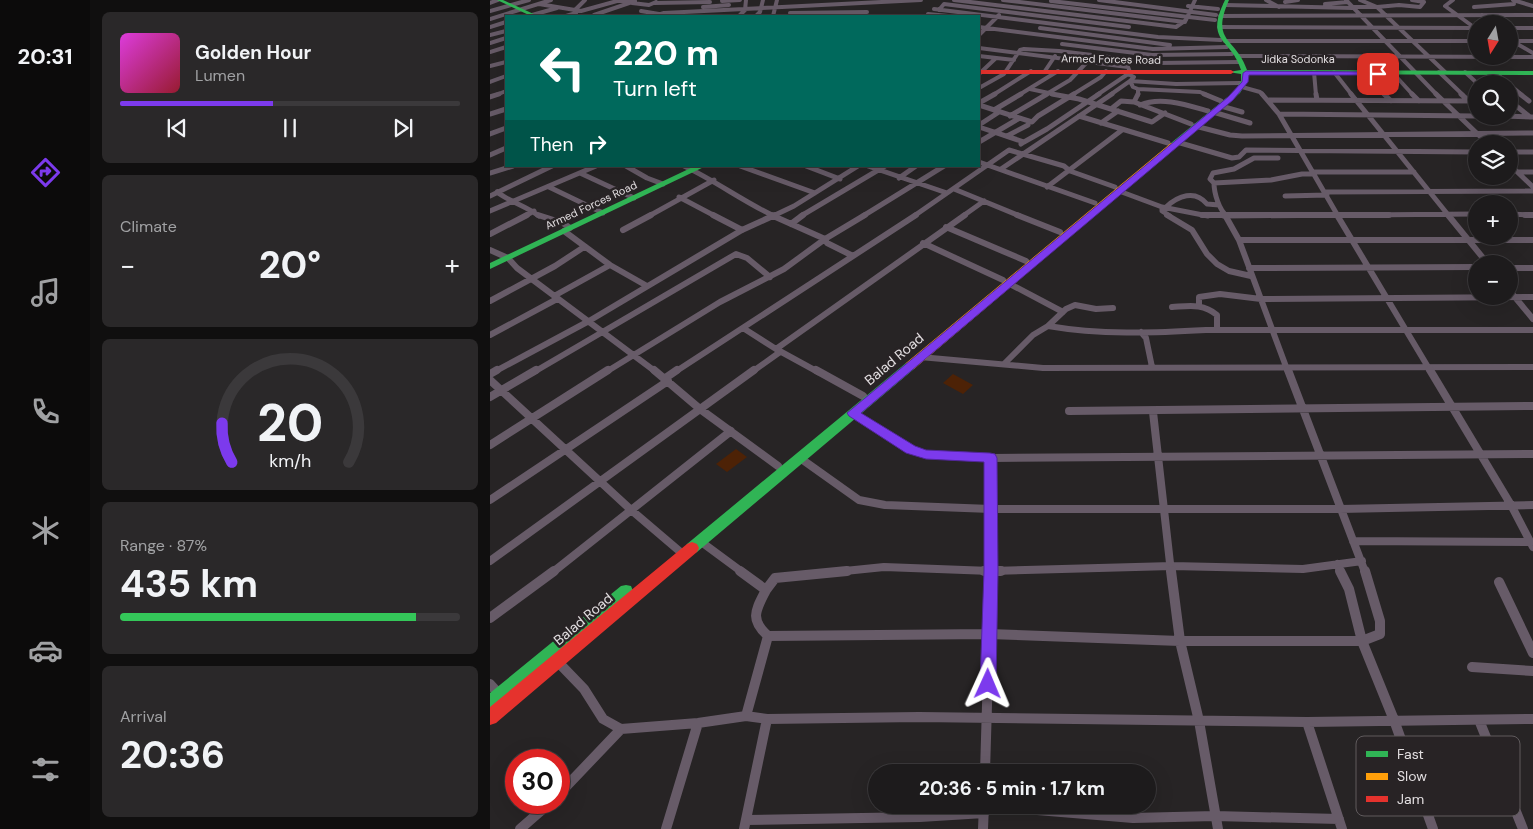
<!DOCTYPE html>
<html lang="en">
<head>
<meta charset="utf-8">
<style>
  body { margin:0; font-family:"DM Sans",sans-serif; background:#2a2829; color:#f1f3f6; height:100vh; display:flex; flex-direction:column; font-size:19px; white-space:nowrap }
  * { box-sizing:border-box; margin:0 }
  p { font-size:16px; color:#a0a1a3 }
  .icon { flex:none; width:28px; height:28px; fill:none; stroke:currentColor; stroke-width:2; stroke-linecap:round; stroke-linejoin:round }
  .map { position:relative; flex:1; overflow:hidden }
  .details { display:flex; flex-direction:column; gap:12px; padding:12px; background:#100f0f; width:400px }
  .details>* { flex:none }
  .banner { position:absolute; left:15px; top:15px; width:475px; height:152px; border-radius:0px; box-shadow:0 5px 20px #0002,0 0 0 1px #3b393b; background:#00695c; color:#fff; overflow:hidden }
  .needle { width:32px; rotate:191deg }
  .controls { position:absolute; left:978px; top:15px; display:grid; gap:10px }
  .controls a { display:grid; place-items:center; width:50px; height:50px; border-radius:50%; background:#1d1b1c; box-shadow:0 5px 20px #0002,0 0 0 1px #3b393b; font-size:25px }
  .speed { position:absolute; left:15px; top:749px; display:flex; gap:10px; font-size:25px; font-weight:700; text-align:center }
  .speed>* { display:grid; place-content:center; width:65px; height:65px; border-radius:50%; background:#1d1b1c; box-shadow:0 5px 20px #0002,0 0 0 1px #3b393b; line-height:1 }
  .speed .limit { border:8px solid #d22; background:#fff; color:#111 }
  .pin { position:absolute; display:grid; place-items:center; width:42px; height:42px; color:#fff; margin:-21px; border-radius:10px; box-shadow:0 2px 8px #0006 }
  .me { position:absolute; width:55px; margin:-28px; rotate:1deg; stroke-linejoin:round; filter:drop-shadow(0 0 4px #0008) }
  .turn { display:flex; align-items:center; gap:18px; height:105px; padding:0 25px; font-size:22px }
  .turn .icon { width:65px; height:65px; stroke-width:2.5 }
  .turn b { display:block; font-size:35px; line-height:42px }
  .then { display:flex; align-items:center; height:48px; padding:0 25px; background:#0003; gap:10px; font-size:19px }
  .big { font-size:38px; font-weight:700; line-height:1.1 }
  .details .tile { flex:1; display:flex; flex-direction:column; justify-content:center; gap:8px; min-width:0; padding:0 18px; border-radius:8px; background:#2a2829 }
  .details .dial { align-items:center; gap:0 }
  .dial svg { height:130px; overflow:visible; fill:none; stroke:#3b393b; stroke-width:7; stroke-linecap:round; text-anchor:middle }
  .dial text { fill:#f1f3f6; stroke:none }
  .song { display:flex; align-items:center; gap:15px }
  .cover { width:60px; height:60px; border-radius:8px; background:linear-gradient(135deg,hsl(300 70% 55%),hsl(350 70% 35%)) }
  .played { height:5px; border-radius:2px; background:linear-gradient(90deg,#7c3aed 45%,#3b393b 45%) }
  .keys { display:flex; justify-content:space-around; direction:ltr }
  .heat { display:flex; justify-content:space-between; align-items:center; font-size:28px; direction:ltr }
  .charge { height:8px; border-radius:4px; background:linear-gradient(90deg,#34c759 87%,#3b393b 0) }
  .trip { position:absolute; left:378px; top:764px; width:288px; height:50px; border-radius:25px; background:#1d1b1c; box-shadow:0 5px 20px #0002,0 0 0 1px #3b393b; font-weight:700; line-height:50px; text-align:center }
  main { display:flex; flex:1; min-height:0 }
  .tabs { display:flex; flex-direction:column; width:90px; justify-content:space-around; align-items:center; background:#0c0b0b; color:#a0a1a3 }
  .tabs .icon { width:35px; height:35px }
  .tabs .selected { color:#7c3aed }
  .tabs b { font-size:22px; color:#f1f3f6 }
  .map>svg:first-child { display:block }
  .green { fill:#4d2206 }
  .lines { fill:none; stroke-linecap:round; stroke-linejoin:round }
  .street-far4 { stroke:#675b68; stroke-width:4 }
  .street-far3 { stroke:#675b68; stroke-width:5 }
  .street-far2 { stroke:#675b68; stroke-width:6 }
  .street-far1 { stroke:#675b68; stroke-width:8 }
  .street { stroke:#675b68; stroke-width:10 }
  .fast { fill:#30b455; fill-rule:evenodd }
  .slow { fill:#ff9f0a; fill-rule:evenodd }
  .jam { fill:#e5322d; fill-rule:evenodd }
  .route { fill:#7c3aed; stroke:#51269a }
  .labels { text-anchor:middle; stroke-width:5; stroke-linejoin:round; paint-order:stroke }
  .far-street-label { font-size:11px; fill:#e2dee0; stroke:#282325 }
  .street-label { font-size:14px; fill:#e2dee0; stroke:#282325 }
  .key { fill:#282325; stroke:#605b5d; stroke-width:1 }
  .key-label { font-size:14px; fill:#e2dee0 }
</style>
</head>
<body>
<main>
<nav class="tabs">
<b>20:31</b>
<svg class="icon selected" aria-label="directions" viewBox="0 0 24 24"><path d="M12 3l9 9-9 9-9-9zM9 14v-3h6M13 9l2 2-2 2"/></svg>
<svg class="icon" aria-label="music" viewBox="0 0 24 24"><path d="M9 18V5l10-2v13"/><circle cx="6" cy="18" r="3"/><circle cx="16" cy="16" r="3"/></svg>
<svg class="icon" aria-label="phone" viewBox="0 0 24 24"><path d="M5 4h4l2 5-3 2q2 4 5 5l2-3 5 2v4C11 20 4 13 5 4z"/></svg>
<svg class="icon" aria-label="climate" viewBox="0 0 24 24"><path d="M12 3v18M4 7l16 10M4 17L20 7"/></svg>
<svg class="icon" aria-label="car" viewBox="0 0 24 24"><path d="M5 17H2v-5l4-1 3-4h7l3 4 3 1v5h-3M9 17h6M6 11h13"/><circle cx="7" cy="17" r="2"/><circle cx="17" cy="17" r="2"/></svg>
<svg class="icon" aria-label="filters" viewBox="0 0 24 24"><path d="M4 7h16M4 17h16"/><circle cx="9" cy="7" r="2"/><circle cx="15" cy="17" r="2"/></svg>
</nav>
<section class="details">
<div class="tile">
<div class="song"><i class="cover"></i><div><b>Golden Hour</b><p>Lumen</p></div></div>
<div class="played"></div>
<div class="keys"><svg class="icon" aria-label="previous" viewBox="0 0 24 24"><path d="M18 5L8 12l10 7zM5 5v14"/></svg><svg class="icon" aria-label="pause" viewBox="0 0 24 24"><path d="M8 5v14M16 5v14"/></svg><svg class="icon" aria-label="next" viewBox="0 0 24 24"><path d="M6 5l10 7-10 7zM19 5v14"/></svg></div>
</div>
<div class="tile"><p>Climate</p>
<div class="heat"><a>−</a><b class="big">20°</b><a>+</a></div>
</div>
<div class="tile dial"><svg viewBox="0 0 100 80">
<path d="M14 69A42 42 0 1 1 86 69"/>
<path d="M14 69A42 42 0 0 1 8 45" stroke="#7c3aed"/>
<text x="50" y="56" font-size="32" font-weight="700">20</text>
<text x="50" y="72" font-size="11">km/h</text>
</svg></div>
<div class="tile"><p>Range · 87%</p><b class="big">435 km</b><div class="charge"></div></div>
<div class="tile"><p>Arrival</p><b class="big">20:36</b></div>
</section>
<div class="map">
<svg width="1043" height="829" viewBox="0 0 1043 829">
  <rect width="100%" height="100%" fill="#272425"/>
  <path class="green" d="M463 374 483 385 473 394 453 383Z
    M246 449 257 457 237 472 226 464Z"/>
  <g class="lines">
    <path class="street-far4" d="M464 0 686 27 696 20 705 0
      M513 0 695 22
      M609 0 726 15
      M776 0 789 7
      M856 0 947 95
      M870 0 887 7 955 72
      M922 0 934 2
      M963 0 955 6 985 28
      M1023 0 1043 6
      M232 1 250 0
      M561 1 725 20
      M795 2 808 0
      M0 3 8 0
      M142 3 159 5 166 2
      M164 3 220 2
      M49 4 91 11 127 1H145
      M835 4 858 2
      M735 5 863 8
      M698 6 728 9
      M213 7 239 5
      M862 7H887
      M887 7 909 5 930 7 934 2
      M984 7 1024 4
      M444 9 668 37 731 40
      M85 10 95 0
      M449 10 454 4 639 27
      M0 11 39 0
      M151 11 169 14
      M300 13 377 12
      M438 14 458 16
      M42 15 67 8
      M104 15 145 1
      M992 15 1006 24
      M76 16 86 13 87 10
      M164 16 174 13 431 0
      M249 16 255 10 256 0
      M266 16 270 12 273 0
      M283 16 287 0
      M730 16 1043 15
      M0 19 61 0
      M0 27 16 22
      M489 27 663 49 737 47
      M729 27 986 28
      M550 28 680 45
      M1019 28H1043
      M1019 34 1027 41 1024 42 1043 53
      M0 35 16 31
      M489 35 509 15
      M735 41H986
      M1019 41H1043
      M0 43 16 38
      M572 44 662 55 742 54
      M489 48 638 67 640 72 638 74 644 77 640 81 643 87 648 89V95
      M0 52 16 47
      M489 56 524 60
      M747 56 1043 57
      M0 66 16 62
      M555 71 565 56
      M824 72 826 95
      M844 72 862 95
      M872 72 895 95
      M902 72 923 95
      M949 72 973 95
      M975 72 988 84
      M489 74 506 58
      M1007 74 1032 95
      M0 82 16 76
      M752 87 770 92 773 95
      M489 88 514 74 530 50 534 49 569 51 668 63 749 62
      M540 89 568 95
      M648 89 710 92 717 95
      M6 95 16 91
      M503 95 541 71
      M529 95 568 71
      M555 95 580 80 599 60
      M582 95 611 77 616 71
      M607 95 638 74
      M620 95 640 81 686 84 750 83"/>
    <path class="street-far3" d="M562 94 589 99 662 122 675 113
      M648 94 644 102 701 124
      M714 94 731 101
      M772 94 789 114 848 216
      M826 94 827 100
      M861 94 959 216
      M894 94 901 101
      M922 94 929 101
      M946 94 998 144
      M971 94 979 101
      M1030 94 1039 101
      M0 97 9 94
      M779 100 986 101
      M1020 101 1040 117
      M489 103 505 94
      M489 105 542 122 548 116 584 94
      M650 105C671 96 697 105 718 111
      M731 106 752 112
      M621 109 631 101 644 102
      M504 110 531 94
      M723 112 760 123
      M0 114 16 109
      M789 114 986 116
      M520 116 557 94
      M589 116 678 143
      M1012 116 1043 117
      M611 123 628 111
      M489 125 509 112
      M705 126 740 135 752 136 1043 133
      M489 127 534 142 531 144
      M0 134 16 128
      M517 136 538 125
      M489 142 528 119
      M534 142 557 129 609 94
      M687 142 742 158 749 157 756 150 986 152
      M1019 152H1043
      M0 155 16 148
      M489 162 605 203
      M1019 164 1043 187
      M136 166 157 178 173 184
      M194 166C226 181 252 201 284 216
      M250 166 325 193
      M316 166 350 179
      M378 166 457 193
      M511 169 622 94
      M824 172H924
      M1028 172H1043
      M0 173 23 166
      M90 173 144 198
      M409 178 426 166
      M724 183 781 180 812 174H824
      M59 187 113 213
      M557 187 632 130
      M464 189 530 216
      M629 191 672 207 718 216
      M7 192C20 202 36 206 49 216
      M835 192 1043 191
      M0 196 62 166
      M795 196 837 195
      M189 197 225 216
      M672 207V211L680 216
      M676 207C688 196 705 189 717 204L729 205
      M0 211 106 166
      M1019 214 1043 215
      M35 216 44 211
      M159 216 224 180
      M283 216 304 206 368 166
      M311 216 395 166
      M373 216 454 166
      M424 216 519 150 574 166 580 171 625 187
      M473 216 494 201
      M733 216 986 214
      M737 216C729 210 724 193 724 183L720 179 723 173 744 169 764 158H788"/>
    <path class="street-far2" d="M48 215 73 223 80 228
      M223 215 252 230
      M281 215 335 239 337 243 363 256
      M527 215 570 232
      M677 215 702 230 717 254 727 264 739 271 761 276
      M712 215H899
      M735 215 749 240 798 372
      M847 215 941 372
      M958 215 998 264
      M1035 215H1043
      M301 224 313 215
      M456 227 536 261
      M133 230 161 215
      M74 231 120 265 157 286
      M0 234 37 215
      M749 240H1043
      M433 243 513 280
      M0 250 18 258 27 268 166 372
      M759 268 986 267
      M1019 268H1043
      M518 283 573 312
      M1019 290 1043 319
      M64 296 120 265
      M0 301 65 266 94 247
      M709 304V297L730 294 771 299 1043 297
      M682 307C699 306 713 303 727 315V330
      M558 326C610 335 663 333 716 330H1043
      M253 328 286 349
      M651 332 656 338 662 367
      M0 335 67 299
      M430 357 553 368 1043 367
      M514 364 543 335 558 326 576 309 585 305 606 309 623 308
      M4 372 99 321 252 230 285 215
      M44 372 246 254 257 258 280 277
      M116 372 230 302 294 269 335 239 375 215
      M185 372 426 215
      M262 372 290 352
      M328 372 286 349 475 215"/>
    <path class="street-far1" d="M164 370 210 409 288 466
      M326 370 373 396
      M798 370 875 572
      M940 370 1021 505 1043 547
      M0 374 7 370
      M174 379 187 370
      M0 380 140 509 194 555
      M0 397 46 370
      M579 411 1043 406
      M663 412 681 572
      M363 413 421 450 436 454 500 458 1043 454
      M0 445 118 370
      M310 458 369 500 395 505 501 509H850L1043 505
      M500 458 501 572
      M0 500 178 381
      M210 541 252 572
      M863 541 1040 542
      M0 561 264 370
      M847 564 851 572
      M63 572 241 431
      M345 572 394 567 501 571 682 566 813 569 872 561"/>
    <path class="street" d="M250 571 276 590C266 610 259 619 278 636L499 634 690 641H872L890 634V621L875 571
      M494 571H511
      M681 571 690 641 709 721 728 829
      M850 571 859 589 872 641 904 720 943 829
      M1009 582 1043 653
      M276 590 285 578 357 571
      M0 618 64 571
      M67 661 94 689 113 719 131 729 208 723 256 716 277 719 429 717 817 722 1043 719
      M982 667 1043 671
      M0 684 10 695
      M256 716 278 636
      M989 720 1033 829
      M817 722 852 829
      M495 772 501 571
      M69 794 131 729
      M256 820 430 817 494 813 500 808 512 807 643 818 725 816 849 819
      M30 829 61 802
      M176 829 208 723
      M254 829 277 719
      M493 829 494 805"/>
    <path class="fast" d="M7 0H13L48 16H41Z
      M735 0H739C720 43 746 37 757 70L1043 71V75L758 74 757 81 750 93 687 147H681V143L745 91 751 81V74L738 72 751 70C741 37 714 43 735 0Z
      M205 166H216L0 269V263Z
      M420 362 425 366 424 369 207 552 202 554 197 552 195 548 197 544 416 363Z
      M136 585 141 586 143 591 141 596 6 709 0 711V693L131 586Z"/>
    <path class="slow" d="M681 143 688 145 424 369H416L415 366 416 363Z"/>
    <path class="jam" d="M489 70H741L744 72 741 74H489Z
      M202 542 207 544 209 548 207 552 6 723 0 725V707L197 544Z"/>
  </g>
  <path class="route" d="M756 71 888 72 892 74 888 75H759L758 82 743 100 371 413 425 446 436 450 500 453 505 454 507 458 508 571 506 684 504 690 498 692 493 690 490 684 494 571V462L436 459 416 453 359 416 357 413 738 97 752 82 753 73Z"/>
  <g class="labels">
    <g class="far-street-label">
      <text transform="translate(621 59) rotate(1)" y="4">Armed Forces Road</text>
      <text x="808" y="63">Jidka Sodonka</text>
      <text transform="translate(101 205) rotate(-25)" y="4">Armed Forces Road</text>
    </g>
    <g class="street-label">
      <text transform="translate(404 359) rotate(-40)" y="5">Balad Road</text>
      <text transform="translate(93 619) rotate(-40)" y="5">Balad Road</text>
    </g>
  </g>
  <rect x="866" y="736" width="164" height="80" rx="8" class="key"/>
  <rect x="876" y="751" width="22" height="6" fill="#30b455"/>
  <rect x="876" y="773" width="22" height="7" fill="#ff9f0a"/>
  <rect x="876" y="796" width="22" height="6" fill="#e5322d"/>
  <g class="key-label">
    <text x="907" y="759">Fast</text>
    <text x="907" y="781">Slow</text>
    <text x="907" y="804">Jam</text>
  </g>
</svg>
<div class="controls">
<a><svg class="needle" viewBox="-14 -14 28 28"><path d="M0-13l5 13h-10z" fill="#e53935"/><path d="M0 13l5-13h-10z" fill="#a0a1a3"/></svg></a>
<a><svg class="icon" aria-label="search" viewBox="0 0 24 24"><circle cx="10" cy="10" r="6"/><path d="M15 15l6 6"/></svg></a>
<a><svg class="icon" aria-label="layers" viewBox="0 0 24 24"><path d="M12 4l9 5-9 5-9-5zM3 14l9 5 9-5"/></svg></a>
<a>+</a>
<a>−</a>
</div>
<div class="speed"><div class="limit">30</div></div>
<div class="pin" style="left:888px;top:74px;background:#d93025"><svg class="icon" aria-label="arrive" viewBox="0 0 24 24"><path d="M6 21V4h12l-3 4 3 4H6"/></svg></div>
<svg class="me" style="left:498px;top:684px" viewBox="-20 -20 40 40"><path d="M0-17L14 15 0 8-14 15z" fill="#7c3aed" stroke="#fff" stroke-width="4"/></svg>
<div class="trip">20:36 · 5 min · 1.7 km</div>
<div class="banner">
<div class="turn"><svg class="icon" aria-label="left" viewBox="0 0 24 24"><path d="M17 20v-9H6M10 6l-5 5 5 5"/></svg><div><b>220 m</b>Turn left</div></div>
<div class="then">Then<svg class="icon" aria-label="right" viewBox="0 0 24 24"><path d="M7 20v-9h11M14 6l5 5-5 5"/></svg></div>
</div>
</div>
</main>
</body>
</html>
